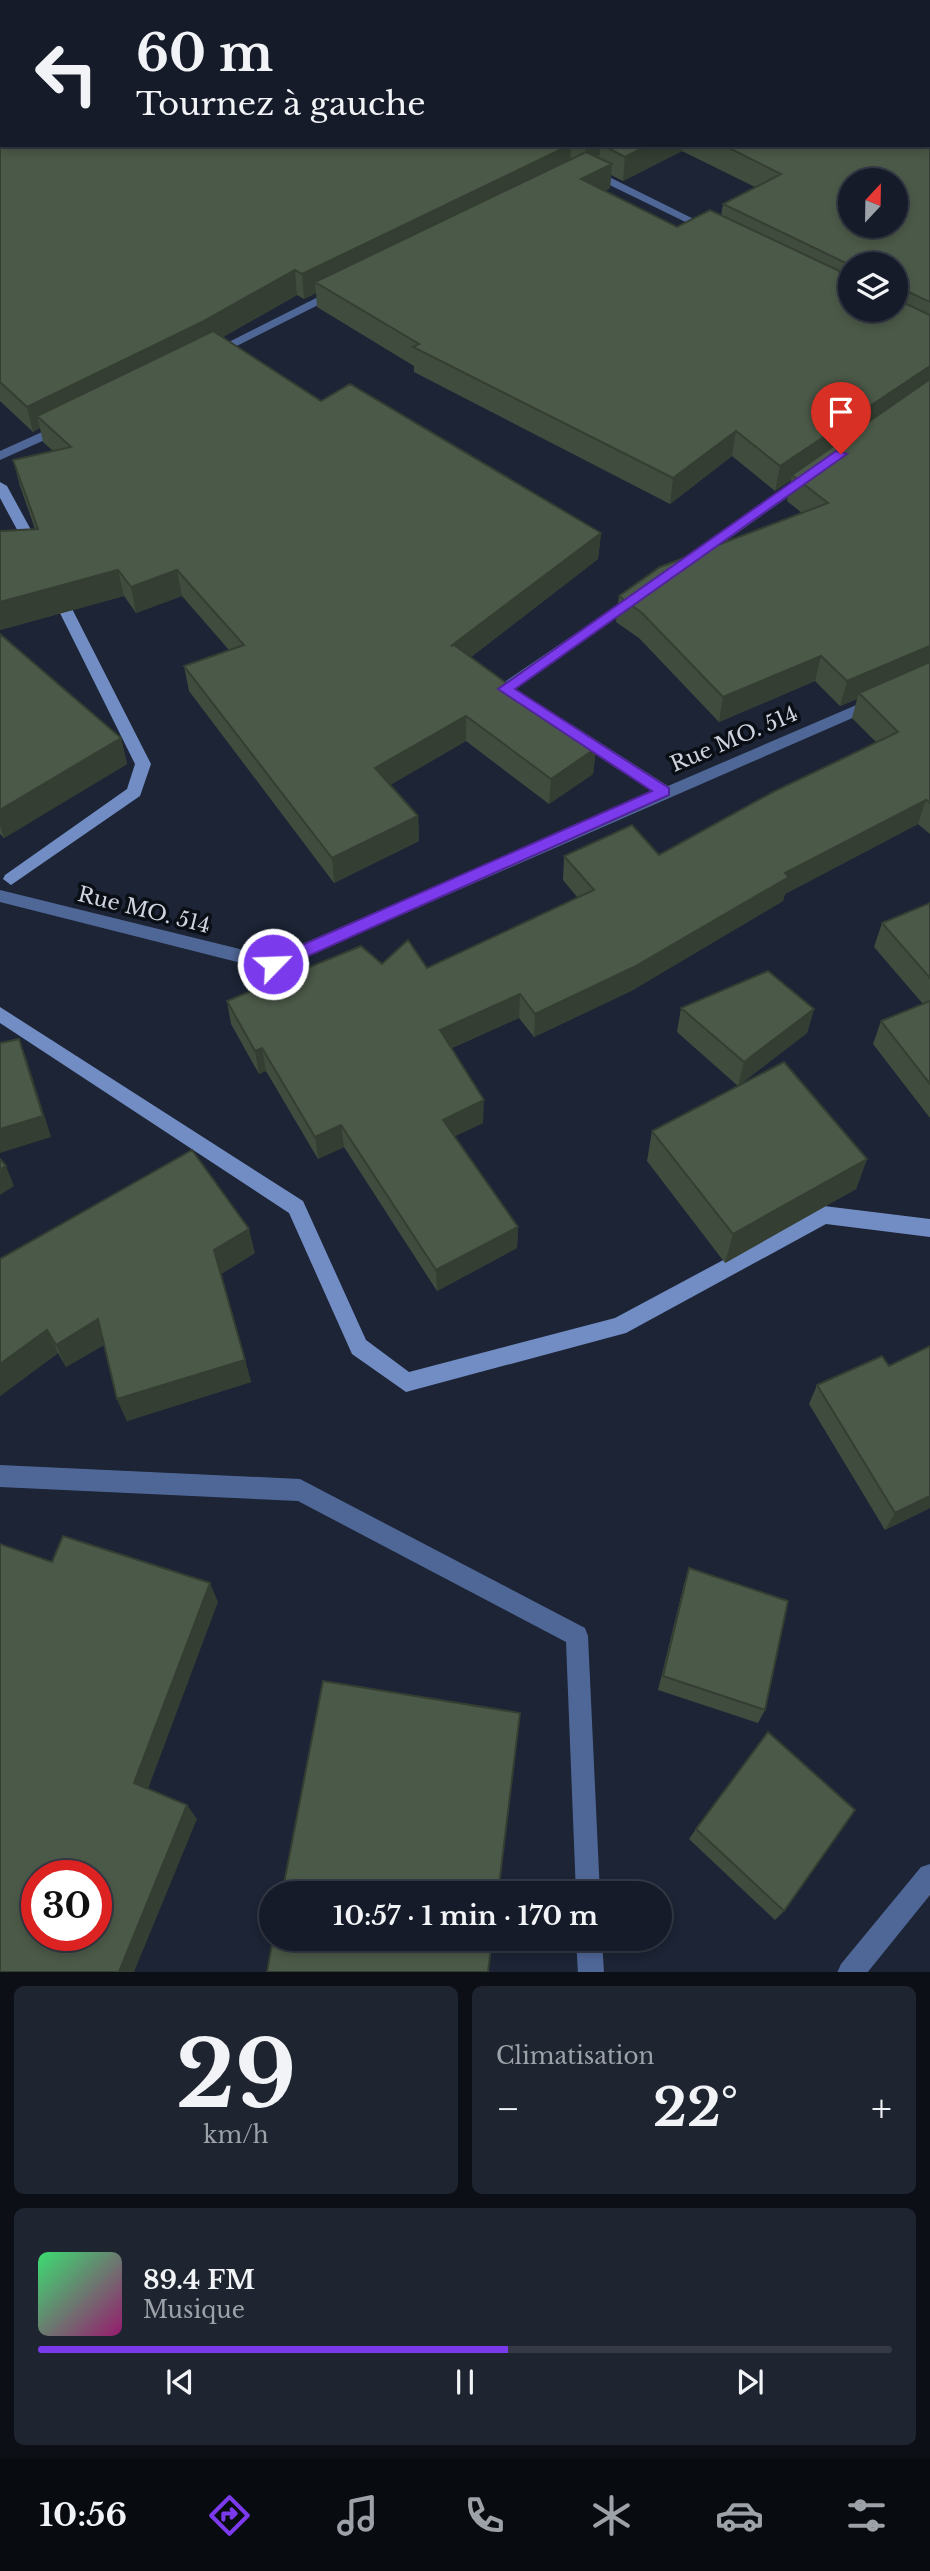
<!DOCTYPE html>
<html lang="fr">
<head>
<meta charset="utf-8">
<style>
  body { margin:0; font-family:"Libre Baskerville",serif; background:#1e2430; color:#f1f3f6; height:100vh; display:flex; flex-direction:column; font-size:26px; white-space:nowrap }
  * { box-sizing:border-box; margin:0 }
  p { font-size:23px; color:#9da1a8 }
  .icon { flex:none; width:38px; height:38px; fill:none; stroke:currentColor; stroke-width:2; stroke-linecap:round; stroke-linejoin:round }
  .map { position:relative; height:1972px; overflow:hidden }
  .details { display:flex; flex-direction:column; gap:14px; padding:14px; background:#0c0f16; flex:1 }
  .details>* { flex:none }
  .hud { position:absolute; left:0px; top:0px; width:931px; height:147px; box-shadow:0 4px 10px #0003,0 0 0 2px #343945; background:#151b28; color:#f1f3f6; overflow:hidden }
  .needle { width:46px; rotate:22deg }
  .tools { position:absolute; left:838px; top:168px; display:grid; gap:14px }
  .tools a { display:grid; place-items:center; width:70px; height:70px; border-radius:50%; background:#151b28; box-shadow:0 4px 10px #0003,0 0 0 2px #343945; font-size:35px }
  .speed { position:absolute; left:21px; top:1860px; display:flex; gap:14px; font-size:35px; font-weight:700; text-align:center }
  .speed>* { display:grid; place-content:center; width:91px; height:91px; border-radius:50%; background:#151b28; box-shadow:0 4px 10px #0003,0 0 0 2px #343945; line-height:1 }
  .speed .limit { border:10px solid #d22; background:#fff; color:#111 }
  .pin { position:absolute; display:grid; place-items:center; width:60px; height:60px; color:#fff; margin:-72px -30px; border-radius:50% 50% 50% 0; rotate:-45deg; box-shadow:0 0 7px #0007 }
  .pin .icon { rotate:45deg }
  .me { position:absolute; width:77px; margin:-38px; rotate:66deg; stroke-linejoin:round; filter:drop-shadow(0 0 5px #0008) }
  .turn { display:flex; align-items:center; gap:24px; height:147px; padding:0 21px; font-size:32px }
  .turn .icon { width:91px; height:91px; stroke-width:2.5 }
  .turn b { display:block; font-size:49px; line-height:60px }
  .big { font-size:52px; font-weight:800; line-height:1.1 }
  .details .tile { flex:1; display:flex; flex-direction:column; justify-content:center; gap:10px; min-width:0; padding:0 24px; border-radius:10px; background:#1e2430 }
  .details .dial { align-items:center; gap:0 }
  .dial b { font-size:91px; line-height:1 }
  .song { display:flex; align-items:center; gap:21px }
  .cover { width:84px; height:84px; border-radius:10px; background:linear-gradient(135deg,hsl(140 70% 55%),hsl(320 70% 35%)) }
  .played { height:7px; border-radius:4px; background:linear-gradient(90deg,#7c3aed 55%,#343945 55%) }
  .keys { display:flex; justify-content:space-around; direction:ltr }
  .heat { display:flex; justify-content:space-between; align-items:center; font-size:38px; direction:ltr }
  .details .tiles { flex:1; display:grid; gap:14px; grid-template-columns:1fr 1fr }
  .tile:last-child { grid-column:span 2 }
  .trip { position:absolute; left:259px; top:1881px; width:413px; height:70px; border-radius:35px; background:#151b28; box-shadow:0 4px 10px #0003,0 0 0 2px #343945; font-weight:800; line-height:70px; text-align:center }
  .tab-bar { display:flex; height:112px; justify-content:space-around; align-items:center; background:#080b10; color:#9da1a8 }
  .tab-bar .icon { width:49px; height:49px }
  .tab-bar .selected { color:#7c3aed }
  .tab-bar b { font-size:32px; color:#f1f3f6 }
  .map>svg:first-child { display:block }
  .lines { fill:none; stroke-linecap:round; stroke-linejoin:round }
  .stream { fill:#728dc4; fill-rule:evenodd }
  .minor { fill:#4f6797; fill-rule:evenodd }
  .wall { fill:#404d3e; fill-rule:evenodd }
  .shaded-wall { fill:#343e32 }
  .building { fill:#4b5948; stroke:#343e32; stroke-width:2; fill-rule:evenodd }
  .route { fill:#7c3aed; stroke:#51269a; stroke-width:2 }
  .labels { text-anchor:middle; stroke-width:7; stroke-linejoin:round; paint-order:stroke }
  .street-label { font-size:21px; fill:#ced4df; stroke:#0a0e15 }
</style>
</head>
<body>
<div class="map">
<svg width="930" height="1973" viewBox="0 0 930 1973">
  <rect width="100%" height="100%" fill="#1c2435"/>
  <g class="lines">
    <path class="stream" d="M0 482 7 486 42 550 40 553 35 554 28 550 0 498Z
      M56 586 63 591 151 764 140 796 11 885 3 879 5 875 127 789 135 764 49 591Z
      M0 1007 303 1201 366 1340 409 1372 615 1318 824 1206 930 1219V1237L826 1224 626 1333 406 1392 352 1354 289 1213 0 1023Z"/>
    <path class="minor" d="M585 169H593L718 231 708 233 585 173Z
      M332 290 342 293 217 356 207 353Z
      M62 423 68 427 67 430 0 460V451Z
      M807 473 814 477 812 480 689 567H679V561Z
      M635 593 642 598 640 601 516 689 527 698 524 702C515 704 503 697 497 689L500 685Z
      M875 697 883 702 880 706 273 971 0 902V890L272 957 653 792 561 732 558 728 561 724H571L668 786Z
      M0 1465 300 1479 585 1628 588 1636 600 1894H576L566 1642 298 1501 0 1487Z
      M930 1864V1895L867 1973H837L841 1964 921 1867Z
      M576 1939H602L604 1973H578Z"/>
  </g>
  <path class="wall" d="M0 0H930V834L918 824 785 894 783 901 631 991 534 1037 519 1018 452 1048 483 1123 455 1136 518 1227 517 1248 437 1291 344 1147 318 1159 266 1071 259 1074 231 1024 227 1001 382 964 427 968 578 898 563 880 564 856 659 855 876 742 852 718 857 699 840 706 815 681 719 722 639 638 616 622 619 596 802 513 787 501 791 480 775 491 732 456 670 504 414 372V366L317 307 316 293 304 299 297 295 223 337 321 401 601 533 598 559 471 657 596 748 593 774 549 804 466 741 390 785 418 816 419 841 334 883 189 691 184 666 229 650 182 596 136 613 124 596 0 630V531L35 529 20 486 13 460 53 451 43 442 40 428 33 432 0 401ZM929 2V145H2ZM682 151 755 187 723 204 721 216 677 227 604 191 610 188 611 175 623 181ZM850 264H896V310H850Z
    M0 634 121 738 127 764 4 838 0 834Z
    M930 903V1118L873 1044 881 1021 923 1004 874 947 882 923Z
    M681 1008 814 1009 807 1033 738 1086 677 1032Z
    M652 1131 867 1159 856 1189 725 1263 647 1161Z
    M255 1253 221 1274 251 1382 127 1421 117 1399 104 1345 66 1367 58 1353 0 1396V1259Z
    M930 1346V1508L885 1530 809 1404 817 1385 889 1366Z
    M689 1568 765 1710 758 1723 658 1690 684 1584Z
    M696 1829 784 1911 775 1920 689 1839Z"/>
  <path class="shaded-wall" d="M570 145H571L570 169 315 282 316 293 304 299 302 274Z
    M586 145H600V155L585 162Z
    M648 145H683L682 151 623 181 625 157Z
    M612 164 610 188 579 204 581 179Z
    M295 270 297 295 204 348 37 416 40 428 33 432 27 407Z
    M930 366V387L792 475 791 480 775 491 780 466Z
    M736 431 732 456 670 504 673 478Z
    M601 533 598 559 451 672V646Z
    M118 570 124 596 0 630V602Z
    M177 570 182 596 136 613 131 587Z
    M930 646V668L859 693 857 699 840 706 847 681Z
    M821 656 815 681 719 722 723 697Z
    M466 716V741L376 793 375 768Z
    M121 738 127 764 4 838 0 825V810Z
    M596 748 593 774 549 804 551 779Z
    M926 800 918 824 785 894 783 901 631 991 534 1037 535 1014 785 873Z
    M418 816 419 841 334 883 332 858Z
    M520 994 519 1018 441 1053 440 1030Z
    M814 1009 807 1033 738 1086 744 1062Z
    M19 1039 27 1060 51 1137 0 1153V1129Z
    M262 1048 266 1071 259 1074 255 1051Z
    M484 1100 483 1123 443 1142V1120Z
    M341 1125 344 1147 318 1159 315 1137Z
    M867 1159 856 1189 725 1263 733 1234Z
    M6 1166 14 1186 0 1195V1169Z
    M518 1227 517 1248 437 1291 436 1270Z
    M249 1229 255 1253 221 1274 214 1250Z
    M98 1319 108 1342 66 1367 56 1345Z
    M47 1330 58 1353 0 1396V1364Z
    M245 1360 251 1382 127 1421 117 1399Z
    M930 1496V1508L885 1530 895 1513Z
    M210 1583 218 1602 145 1797 134 1783Z
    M187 1805 197 1819 134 1972H119Z"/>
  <path class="building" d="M0 0H930V302L896 286V264L850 265 723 204 781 174 723 145H929V2H2V145H570L302 274 295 270 200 323 27 407 0 382ZM850 180H896V226H850Z
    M602 145H648L625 157Z
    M586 152 612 164 581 179 677 227 710 210 850 276V310H896V299L930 315V366L780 466 736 431 673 478 413 347 419 344 315 282Z
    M213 331 321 401 350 384 601 533 451 646 454 645 596 748 551 779 466 716 375 768 418 816 332 858 184 666 244 645 177 570 131 587 118 570 0 602V531L38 529 13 460 71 447 37 416Z
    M930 379V646L847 681 821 656 723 697 642 613 619 596 660 567 828 503 792 475Z
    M0 634 121 738 0 810Z
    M930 662V803L926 800 785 873 789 877 634 967 535 1014 520 994 440 1030 484 1100 443 1120 518 1227 436 1270 341 1125 315 1137 262 1048 255 1051 227 1001 361 946 382 964 408 940 427 968 594 890 564 856 632 825 659 855 773 792 898 732 859 693Z
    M930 903V978L882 923Z
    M768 971 814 1009 744 1062 681 1008Z
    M930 1001V1084L881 1021Z
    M19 1039 43 1116 0 1129V1043Z
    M784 1062 867 1159 733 1234 652 1131Z
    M192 1150 249 1229 214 1250 245 1360 117 1399 98 1319 56 1345 47 1330 0 1364V1259Z
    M0 1159 6 1166 0 1169Z
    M930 1346V1496L895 1513 817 1385 882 1356 889 1366Z
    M63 1536 210 1583 134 1783 187 1805 119 1972H0V1544L52 1562ZM37 1876H96V1936H37Z
    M689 1568 788 1601 765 1710 663 1676Z
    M323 1681 520 1713 498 1894H282Z
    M768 1732 855 1810 784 1911 696 1829Z
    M273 1939H492L488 1972H267Z"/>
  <path class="route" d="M836 451 847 454 515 689 669 788V795L279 969H268V960L652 791 498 689Z"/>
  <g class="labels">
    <g class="street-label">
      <text transform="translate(734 739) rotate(-23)" y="7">Rue MO. 514</text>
      <text transform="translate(144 910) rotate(14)" y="7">Rue MO. 514</text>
    </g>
  </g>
</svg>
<div class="tools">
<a><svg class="needle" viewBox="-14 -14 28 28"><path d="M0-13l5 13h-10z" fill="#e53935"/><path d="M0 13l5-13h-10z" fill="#9da1a8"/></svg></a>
<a><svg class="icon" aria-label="layers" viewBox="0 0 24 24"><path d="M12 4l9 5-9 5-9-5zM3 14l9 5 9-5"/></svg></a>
</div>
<div class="speed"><div class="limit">30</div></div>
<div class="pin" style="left:841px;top:454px;background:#d93025"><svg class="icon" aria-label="arrive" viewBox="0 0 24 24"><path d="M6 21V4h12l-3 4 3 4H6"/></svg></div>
<svg class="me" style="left:273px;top:964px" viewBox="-20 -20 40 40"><circle r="17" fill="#7c3aed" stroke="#fff" stroke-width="3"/><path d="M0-11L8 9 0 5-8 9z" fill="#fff"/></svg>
<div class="trip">10:57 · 1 min · 170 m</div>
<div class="hud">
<div class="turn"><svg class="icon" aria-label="left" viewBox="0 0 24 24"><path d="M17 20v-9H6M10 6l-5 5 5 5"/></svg><div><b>60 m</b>Tournez à gauche</div></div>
</div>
</div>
<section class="details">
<div class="tiles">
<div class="tile dial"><b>29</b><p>km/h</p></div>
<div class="tile"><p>Climatisation</p>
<div class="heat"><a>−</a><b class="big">22°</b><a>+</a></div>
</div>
<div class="tile">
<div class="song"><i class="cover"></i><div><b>89.4 FM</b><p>Musique</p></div></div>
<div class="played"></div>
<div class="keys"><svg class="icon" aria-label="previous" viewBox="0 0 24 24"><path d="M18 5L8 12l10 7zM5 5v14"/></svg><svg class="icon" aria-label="pause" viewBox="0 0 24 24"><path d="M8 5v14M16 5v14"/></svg><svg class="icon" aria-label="next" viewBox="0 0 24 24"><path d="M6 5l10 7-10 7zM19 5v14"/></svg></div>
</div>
</div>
</section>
<nav class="tab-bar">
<b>10:56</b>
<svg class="icon selected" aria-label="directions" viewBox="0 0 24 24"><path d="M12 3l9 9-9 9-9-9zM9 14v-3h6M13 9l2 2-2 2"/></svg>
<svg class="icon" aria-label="music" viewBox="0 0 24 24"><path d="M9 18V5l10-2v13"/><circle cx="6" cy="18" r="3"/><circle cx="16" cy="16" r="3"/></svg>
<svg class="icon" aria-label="phone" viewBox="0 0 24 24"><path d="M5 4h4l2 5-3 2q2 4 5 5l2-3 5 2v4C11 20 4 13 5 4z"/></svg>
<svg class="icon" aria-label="climate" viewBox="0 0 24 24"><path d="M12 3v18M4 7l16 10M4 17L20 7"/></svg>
<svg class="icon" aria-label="car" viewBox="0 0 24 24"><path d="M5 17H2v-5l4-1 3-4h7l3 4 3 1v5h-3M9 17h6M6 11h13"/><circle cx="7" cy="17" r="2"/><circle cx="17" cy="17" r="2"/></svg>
<svg class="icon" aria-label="filters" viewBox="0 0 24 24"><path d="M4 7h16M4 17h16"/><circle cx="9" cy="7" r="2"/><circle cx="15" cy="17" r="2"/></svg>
</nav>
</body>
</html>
